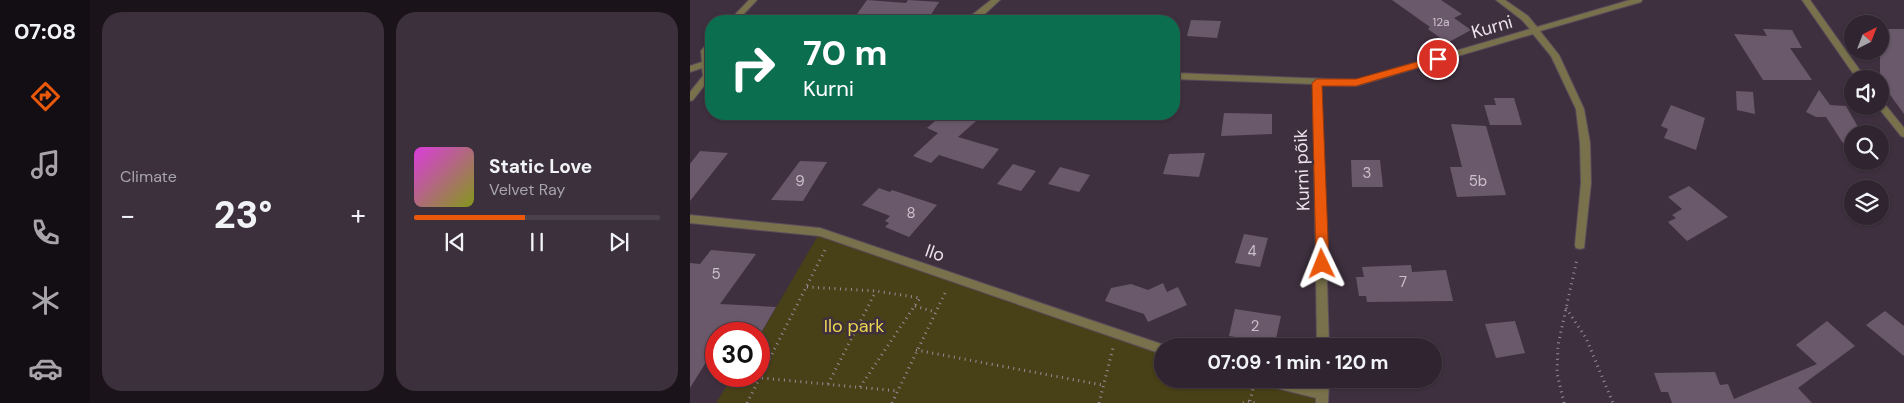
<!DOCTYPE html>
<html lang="en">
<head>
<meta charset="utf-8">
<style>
  body { margin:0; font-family:"DM Sans",sans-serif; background:#3b303b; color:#f1f3f6; height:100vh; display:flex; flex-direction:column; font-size:19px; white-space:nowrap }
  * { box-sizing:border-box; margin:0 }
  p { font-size:16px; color:#a7a4aa }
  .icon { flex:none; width:28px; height:28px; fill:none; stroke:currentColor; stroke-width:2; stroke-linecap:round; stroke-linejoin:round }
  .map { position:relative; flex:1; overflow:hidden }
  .drawer { display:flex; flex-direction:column; gap:12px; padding:12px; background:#1a141a; width:600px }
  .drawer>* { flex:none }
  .hud { position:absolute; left:15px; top:15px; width:475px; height:105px; border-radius:20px; box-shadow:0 1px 4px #0004,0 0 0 1px #4a414b; background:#0b6e4f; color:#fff; overflow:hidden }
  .needle { width:32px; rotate:42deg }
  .fabs { position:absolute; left:1154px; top:15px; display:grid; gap:10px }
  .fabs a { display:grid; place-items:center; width:45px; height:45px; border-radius:50%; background:#2f242f; box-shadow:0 1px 4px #0004,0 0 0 1px #4a414b; font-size:25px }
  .speed { position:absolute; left:15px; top:322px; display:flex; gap:10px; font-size:25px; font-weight:700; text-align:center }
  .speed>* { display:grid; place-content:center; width:65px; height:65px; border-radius:50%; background:#2f242f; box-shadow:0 1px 4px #0004,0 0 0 1px #4a414b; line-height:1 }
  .speed .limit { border:8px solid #d22; background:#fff; color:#111 }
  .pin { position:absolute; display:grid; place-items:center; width:42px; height:42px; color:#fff; margin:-21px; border:2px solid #fff; border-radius:50%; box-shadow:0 1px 5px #0007 }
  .me { position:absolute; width:55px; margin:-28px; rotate:358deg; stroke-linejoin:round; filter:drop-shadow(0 0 4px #0008) }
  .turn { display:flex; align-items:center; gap:18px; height:105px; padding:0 15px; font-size:22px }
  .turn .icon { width:65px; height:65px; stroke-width:2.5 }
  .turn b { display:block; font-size:35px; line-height:42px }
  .big { font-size:38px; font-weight:700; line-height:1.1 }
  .drawer .card { flex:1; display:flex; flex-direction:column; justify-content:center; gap:8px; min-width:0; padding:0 18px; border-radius:20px; background:#3b303b }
  .song { display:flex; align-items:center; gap:15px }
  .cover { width:60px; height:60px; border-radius:8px; background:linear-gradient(135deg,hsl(300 70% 55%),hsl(70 70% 35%)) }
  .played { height:5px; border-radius:2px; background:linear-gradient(90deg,#ea580c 45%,#4a414b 45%) }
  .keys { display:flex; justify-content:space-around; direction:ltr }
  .heat { display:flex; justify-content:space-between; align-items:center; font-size:28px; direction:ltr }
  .drawer .tiles { flex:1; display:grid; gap:12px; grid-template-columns:repeat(2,1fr) }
  .trip { position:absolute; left:464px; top:338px; width:288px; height:50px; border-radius:25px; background:#2f242f; box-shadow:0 1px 4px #0004,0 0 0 1px #4a414b; font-weight:700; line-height:50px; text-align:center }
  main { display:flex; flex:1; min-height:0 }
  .dock { display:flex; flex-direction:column; width:90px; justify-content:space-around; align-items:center; background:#130e13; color:#a7a4aa }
  .dock .icon { width:35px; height:35px }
  .dock .on { color:#ea580c }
  .dock b { font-size:22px; color:#f1f3f6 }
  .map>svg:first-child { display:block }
  .green { fill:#484017 }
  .building { fill:#6a596a }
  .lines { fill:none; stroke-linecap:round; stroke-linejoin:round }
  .minor-casing { stroke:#5b4c5b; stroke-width:2 }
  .path { stroke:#988c98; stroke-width:3; stroke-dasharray:1 4.5; stroke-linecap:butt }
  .minor { fill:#78714b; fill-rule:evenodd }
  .route { fill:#ea580c; stroke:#983908 }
  .labels { text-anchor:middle; stroke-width:5; stroke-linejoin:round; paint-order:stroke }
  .far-number-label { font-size:12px; fill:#ccc0cc }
  .number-label { font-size:15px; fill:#ccc0cc }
  .street-label { font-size:18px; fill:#ece2ec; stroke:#3f303f }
  .park-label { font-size:18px; fill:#edd64f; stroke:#3f303f }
</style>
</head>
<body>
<main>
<nav class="dock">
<b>07:08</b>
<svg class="icon on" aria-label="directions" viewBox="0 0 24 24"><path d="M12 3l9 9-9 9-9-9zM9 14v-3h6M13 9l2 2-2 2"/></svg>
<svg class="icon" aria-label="music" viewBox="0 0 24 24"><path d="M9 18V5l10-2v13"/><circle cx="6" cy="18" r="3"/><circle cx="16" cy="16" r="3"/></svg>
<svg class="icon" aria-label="phone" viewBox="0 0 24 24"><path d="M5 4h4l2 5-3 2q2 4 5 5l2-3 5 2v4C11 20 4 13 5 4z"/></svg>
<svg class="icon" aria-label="climate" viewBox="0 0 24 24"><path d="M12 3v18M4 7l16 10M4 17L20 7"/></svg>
<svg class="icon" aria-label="car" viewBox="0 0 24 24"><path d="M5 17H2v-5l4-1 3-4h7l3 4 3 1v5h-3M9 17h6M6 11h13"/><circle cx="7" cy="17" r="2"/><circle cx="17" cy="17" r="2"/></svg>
</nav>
<section class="drawer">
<div class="tiles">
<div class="card"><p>Climate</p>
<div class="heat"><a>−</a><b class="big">23°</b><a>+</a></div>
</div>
<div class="card">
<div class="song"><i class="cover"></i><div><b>Static Love</b><p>Velvet Ray</p></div></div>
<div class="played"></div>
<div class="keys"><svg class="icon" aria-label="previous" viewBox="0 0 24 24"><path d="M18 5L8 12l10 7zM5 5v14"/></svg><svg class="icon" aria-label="pause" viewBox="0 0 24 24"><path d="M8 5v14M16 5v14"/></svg><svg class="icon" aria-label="next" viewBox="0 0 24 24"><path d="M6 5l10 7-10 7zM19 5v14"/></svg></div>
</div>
</div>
</section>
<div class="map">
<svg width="1214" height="403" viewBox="0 0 1214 403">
  <rect width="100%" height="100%" fill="#3f303f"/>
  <path class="green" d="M130 232 472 349V379H574L633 394V403H26L43 376H69V337Z"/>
  <path class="building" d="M177 0 216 3 218 0 249 2 237 21H162Z
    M702 0H751L772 14 764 18 781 30 757 43 738 29 740 27Z
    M501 20 531 21 527 38 497 36Z
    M1073 29 1102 30 1112 48H1100L1122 80H1073L1044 34 1077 36Z
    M1190 29H1214V114L1190 81Z
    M1129 90 1140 105 1156 106 1172 134H1162V157L1136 117H1126L1116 112Z
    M1046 91 1063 92 1065 114 1047 110Z
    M804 98H824L832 125H800L794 105H806Z
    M981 105 1015 118 1006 150 974 138 978 129 971 126Z
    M534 113 582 114V134L531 136Z
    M253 114H294L268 137 309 149 293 169 249 155 241 163 223 156 248 133 237 128Z
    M761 124 796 126 816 195 767 197 760 167H772Z
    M10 151 38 153 0 201V164Z
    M515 153 509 177 473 174 479 154Z
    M661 160H690L693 187H662Z
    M110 161 137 162 113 201 81 200Z
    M323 164 346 171 331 191 307 184Z
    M370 167 400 175 389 192 358 184Z
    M999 186 1038 217 997 241 978 222 986 218 982 215 992 209 978 197Z
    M189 188 200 192 202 190 247 205 219 237 195 227 199 223 195 221 200 216 172 205Z
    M554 234 578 238 570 267 545 263Z
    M21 250 66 254 30 304 86 307 71 333 26 334V346L0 388V263L10 264Z
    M721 265 722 272 756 270 763 301 677 302 676 296H669L666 277H674L672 267Z
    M473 283 477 292 488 287 497 305 458 322 454 314 415 301 421 288 441 284 458 290Z
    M545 309 591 316 585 343 539 336Z
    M1195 311 1214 326V356L1176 325Z
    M825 321 835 353 806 358 795 324Z
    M1137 321 1165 346 1108 388 1122 403H982L978 392H971L964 373 1025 372 1030 385 1038 384 1044 399 1127 364 1106 345Z"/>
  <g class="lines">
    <defs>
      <path id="minor" d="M59 0H67L47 21H39Z
        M301 0H310L287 21H279L282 15Z
        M806 0H815L838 16 847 27 940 0H952L951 2 850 31 869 55 894 109 900 143 901 183 894 248 890 249 886 248 885 245 891 183 890 143 886 109 861 56 843 34 666 86 631 85 639 346H627L623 84 484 79V73L666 80 840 29 832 20Z
        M1112 0H1120L1176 79H1167Z
        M21 41V49L19 51 20 59 21 60V77L3 100 0 101V92L13 76 12 68 0 72V66L12 62 11 51 18 42Z
        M1190 101 1193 102 1214 128V137L1211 136 1187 106H1190Z
        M0 215 130 228 477 346H472V354L130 236 0 223Z
        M568 379H596L627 386V379H639L638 403H626V398L574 385 570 383Z"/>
    </defs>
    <use href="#minor" class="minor-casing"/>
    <path class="path" d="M117 287 186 291 230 298 170 387
      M225 306 245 312
      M876 308 896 338 923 403
      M226 350 412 385
      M72 378 208 391
      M138 384 186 291
      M560 401 563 389
      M57 403 136 248
      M202 403 256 291
      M409 403 423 348
      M553 403 558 401 565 403
      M874 403 867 373 868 345 887 259"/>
    <use href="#minor" class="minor"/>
  </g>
  <path class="route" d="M748 56 751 57V61L666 86H632L639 264 637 267 632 269 628 267 626 264 622 83 627 79H666Z"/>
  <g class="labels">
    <g class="far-number-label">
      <text x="751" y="26">12a</text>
    </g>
    <g class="number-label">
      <text x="677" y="178">3</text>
      <text x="110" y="186">9</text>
      <text x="788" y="186">5b</text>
      <text x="221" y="218">8</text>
      <text x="562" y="256">4</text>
      <text x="26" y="279">5</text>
      <text x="713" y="287">7</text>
      <text x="565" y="331">2</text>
    </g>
    <g class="street-label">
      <text transform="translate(802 27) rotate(-16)" y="6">Kurni</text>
      <text transform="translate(612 170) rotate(-92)" y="6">Kurni põik</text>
      <text transform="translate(245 253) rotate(19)" y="6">Ilo</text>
    </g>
    <g class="park-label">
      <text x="164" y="332">Ilo park</text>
    </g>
  </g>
</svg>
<div class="fabs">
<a><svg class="needle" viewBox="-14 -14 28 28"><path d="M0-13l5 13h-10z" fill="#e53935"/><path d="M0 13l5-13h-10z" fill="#a7a4aa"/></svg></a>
<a><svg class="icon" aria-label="sound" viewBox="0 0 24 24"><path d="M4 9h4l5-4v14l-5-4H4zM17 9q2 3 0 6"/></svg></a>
<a><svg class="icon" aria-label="search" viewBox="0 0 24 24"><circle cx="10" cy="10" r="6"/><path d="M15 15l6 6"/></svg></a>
<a><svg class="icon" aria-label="layers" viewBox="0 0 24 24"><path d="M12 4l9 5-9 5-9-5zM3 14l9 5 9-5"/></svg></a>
</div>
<div class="speed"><div class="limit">30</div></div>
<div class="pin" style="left:748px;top:59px;background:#d93025"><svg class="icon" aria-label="arrive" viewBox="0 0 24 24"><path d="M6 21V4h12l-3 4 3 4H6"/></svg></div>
<svg class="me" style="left:632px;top:264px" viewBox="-20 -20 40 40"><path d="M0-17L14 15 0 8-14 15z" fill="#ea580c" stroke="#fff" stroke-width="4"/></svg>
<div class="trip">07:09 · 1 min · 120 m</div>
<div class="hud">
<div class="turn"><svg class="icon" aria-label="right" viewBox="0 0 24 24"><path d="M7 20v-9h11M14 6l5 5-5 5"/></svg><div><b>70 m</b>Kurni</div></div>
</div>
</div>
</main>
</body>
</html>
